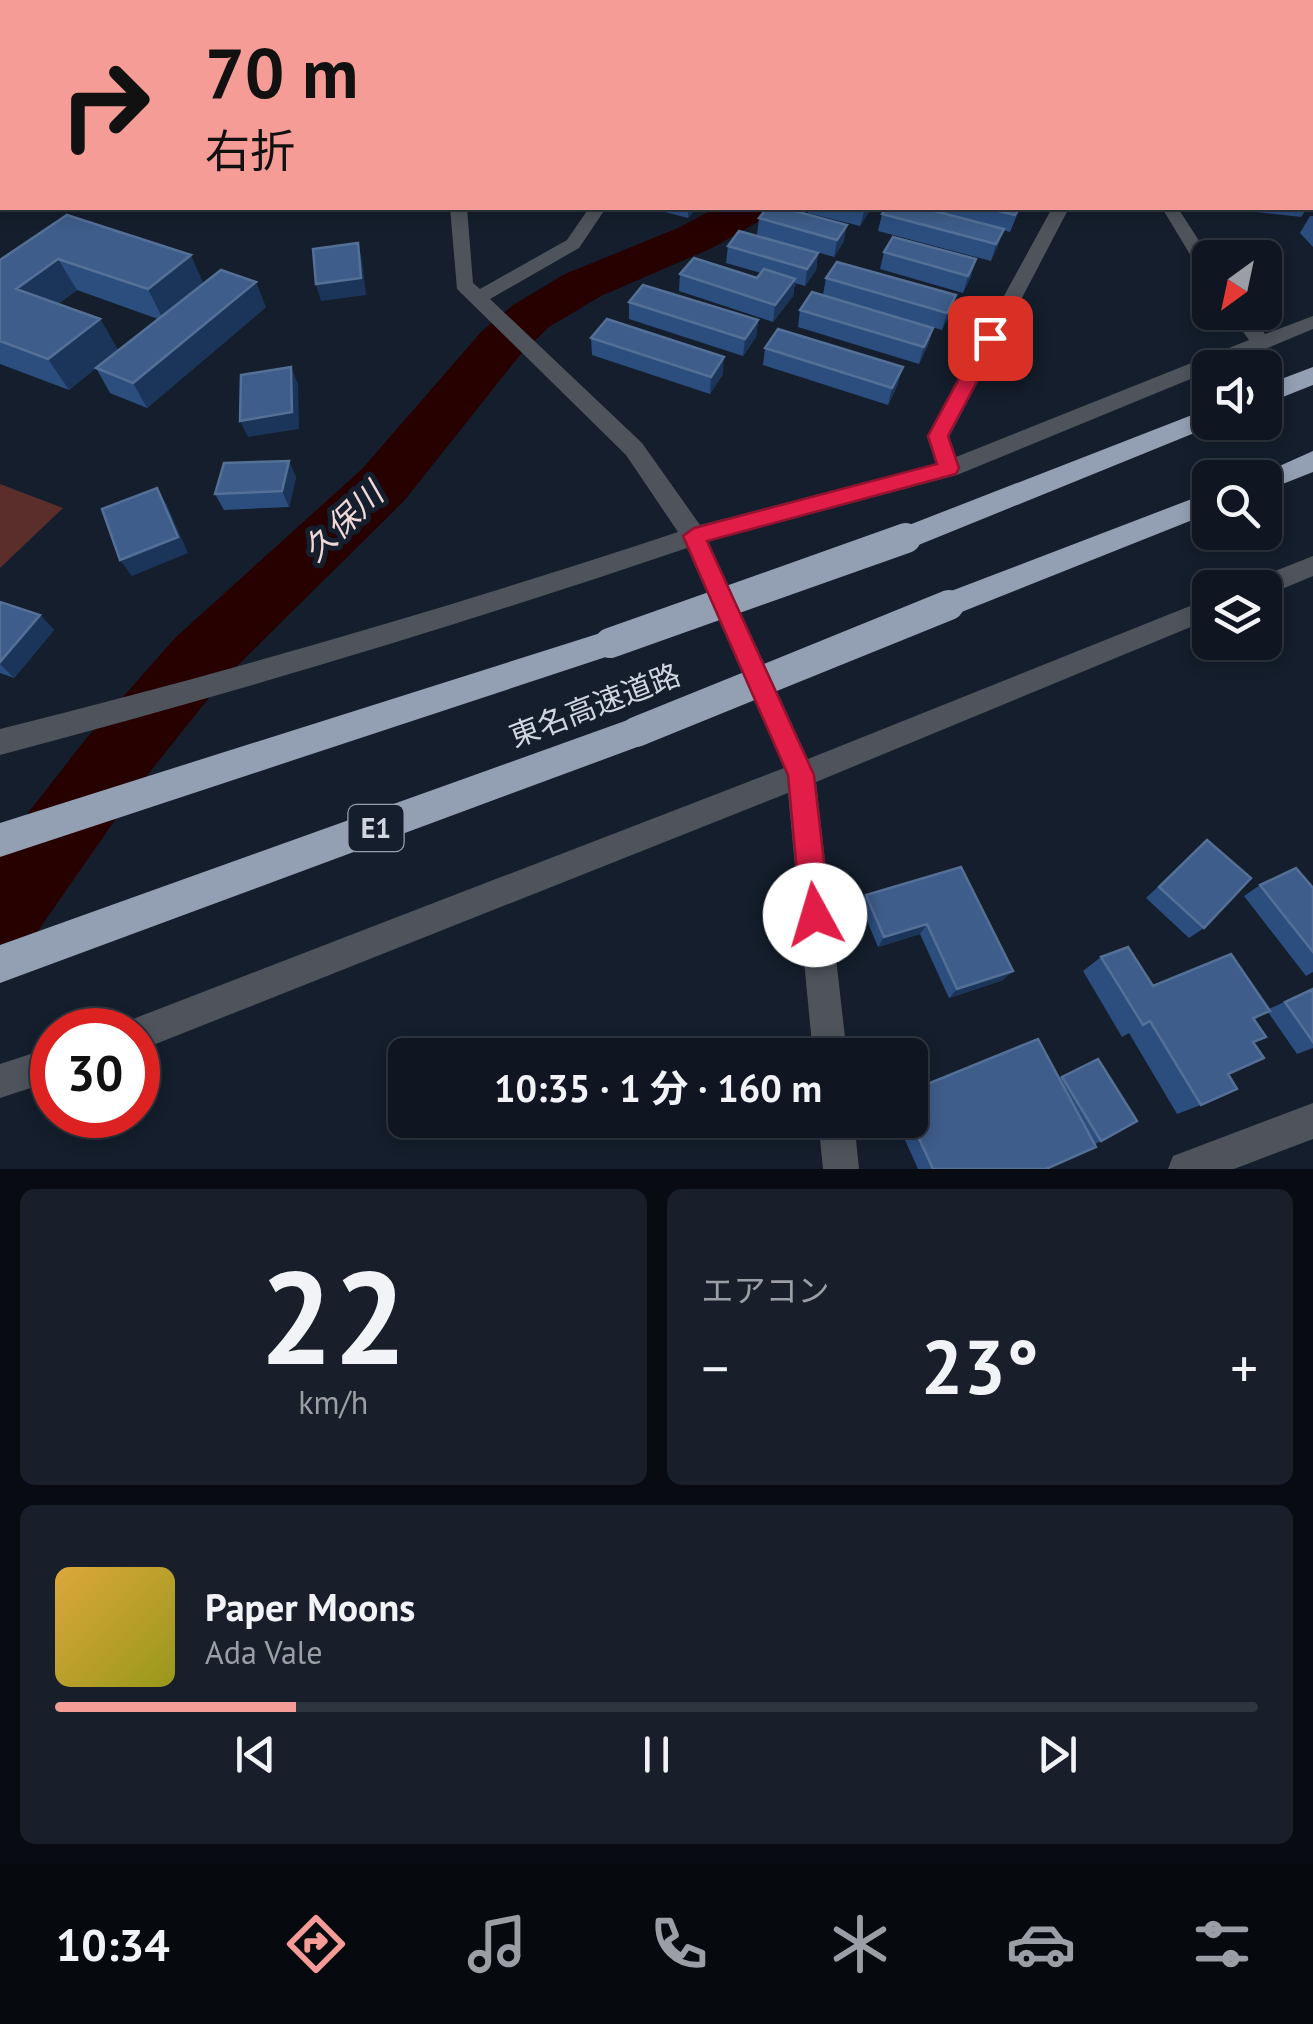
<!DOCTYPE html>
<html lang="ja">
<head>
<meta charset="utf-8">
<style>
  body { margin:0; font-family:"PT Sans","Noto Sans JP",sans-serif; background:#181f2a; color:#f1f3f6; height:100vh; display:flex; flex-direction:column; font-size:38px; white-space:nowrap }
  * { box-sizing:border-box; margin:0 }
  p { font-size:32px; color:#9b9fa5 }
  .icon { flex:none; width:55px; height:55px; fill:none; stroke:currentColor; stroke-width:2; stroke-linecap:round; stroke-linejoin:round }
  .map { position:relative; height:1169px; overflow:hidden }
  .panel { display:flex; flex-direction:column; gap:20px; padding:20px; background:#080c12; flex:1 }
  .panel>* { flex:none }
  .top-card { position:absolute; left:0px; top:0px; width:1315px; height:210px; box-shadow:0 5px 15px #0003,0 0 0 2px #2f353f; background:#f59c96; color:#111; overflow:hidden }
  .needle { width:65px; rotate:213deg }
  .controls { position:absolute; left:1192px; top:240px; display:grid; gap:20px }
  .controls a { display:grid; place-items:center; width:90px; height:90px; border-radius:15px; background:#0f1621; box-shadow:0 5px 15px #0003,0 0 0 2px #2f353f; font-size:50px }
  .speed { position:absolute; left:30px; top:1008px; display:flex; gap:20px; font-size:50px; font-weight:700; text-align:center }
  .speed>* { display:grid; place-content:center; width:130px; height:130px; border-radius:50%; background:#0f1621; box-shadow:0 5px 15px #0003,0 0 0 2px #2f353f; line-height:1 }
  .speed .limit { border:15px solid #d22; background:#fff; color:#111 }
  .pin { position:absolute; display:grid; place-items:center; width:85px; height:85px; color:#fff; margin:-42px; border-radius:20px; box-shadow:0 5px 15px #0006 }
  .me { position:absolute; width:110px; margin:-55px; rotate:354deg; stroke-linejoin:round; filter:drop-shadow(0 0 8px #0008) }
  .turn { display:flex; align-items:center; gap:35px; height:210px; padding:0 40px; font-size:45px }
  .turn .icon { width:130px; height:130px; stroke-width:2.5 }
  .turn b { display:block; font-size:70px; line-height:85px }
  .big { font-size:75px; font-weight:700; line-height:1.1 }
  .panel .card { flex:1; display:flex; flex-direction:column; justify-content:center; gap:15px; min-width:0; padding:0 35px; border-radius:15px; background:#181f2a }
  .panel .dial { align-items:center; gap:0 }
  .dial b { font-size:130px; line-height:1 }
  .song { display:flex; align-items:center; gap:30px }
  .cover { width:120px; height:120px; border-radius:15px; background:linear-gradient(135deg,hsl(40 70% 55%),hsl(60 70% 35%)) }
  .played { height:10px; border-radius:5px; background:linear-gradient(90deg,#f59c96 20%,#2f353f 20%) }
  .keys { display:flex; justify-content:space-around; direction:ltr }
  .heat { display:flex; justify-content:space-between; align-items:center; font-size:55px; direction:ltr }
  .panel .tiles { flex:1; display:grid; gap:20px; grid-template-columns:1fr 1fr }
  .card:last-child { grid-column:span 2 }
  .trip { position:absolute; left:388px; top:1038px; width:540px; height:100px; border-radius:15px; background:#0f1621; box-shadow:0 5px 15px #0003,0 0 0 2px #2f353f; font-weight:700; line-height:100px; text-align:center }
  .tabs { display:flex; height:160px; justify-content:space-around; align-items:center; background:#06090d; color:#9b9fa5 }
  .tabs .icon { width:70px; height:70px }
  .tabs .selected { color:#f59c96 }
  .tabs b { font-size:45px; color:#f1f3f6 }
  .map>svg:first-child { display:block }
  .green { fill:#5b2e2c }
  .lines { fill:none; stroke-linecap:round; stroke-linejoin:round }
  .river { fill:#270000; fill-rule:evenodd }
  .minor { fill:#4f545c; fill-rule:evenodd }
  .motorway { fill:#93a0b3; fill-rule:evenodd }
  .motorway-bridge { stroke:#93a0b3; stroke-width:30 }
  .wall { fill:#2c4e7f; fill-rule:evenodd }
  .shaded-wall { fill:#1b355a }
  .building { fill:#3e5d8a; stroke:#547097; stroke-width:2.5 }
  .route { fill:#e11d48; stroke:#92132f; stroke-width:2.5 }
  .labels { text-anchor:middle; stroke-width:10; stroke-linejoin:round; paint-order:stroke }
  .shield { fill:#141e2c; stroke:#979faa; stroke-width:2.5 }
  .shield-label { font-size:28px; font-weight:bold; fill:#cfd6e0 }
  .street-label { font-size:30px; fill:#cfd6e0; stroke:#141e2c }
  .water-label { font-size:32px; font-style:italic; fill:#efd8d6; stroke:#141e2c }
</style>
</head>
<body>
<div class="map">
<svg width="1313" height="1169" viewBox="0 0 1313 1169">
  <rect width="100%" height="100%" fill="#141e2c"/>
  <path class="green" d="M0 484 63 508 0 568Z"/>
  <g class="lines">
    <path class="river" d="M716 208H772L765 218 712 248 601 296 549 327 520 355 404 501 224 679 137 788 29 944 0 956V849L85 740 176 637 362 469 482 331 513 305 565 274 678 228Z"/>
    <path class="minor" d="M978 0H992L994 2H980Z
      M2 124V137L0 138V125Z
      M450 208H467L473 283 480 289 567 240 589 208H606L579 248 490 299 642 443 700 525 936 464 927 437 1052 208H1069L949 437 956 457 1249 340 1229 312H1249L1265 334 1313 316V329L1220 368H1210V371L957 475 708 541 808 759 1210 598V619L816 782 847 1055H813L788 793 138 1051V1030H123L126 1022 138 1017 784 768 687 548C460 625 232 694 0 755V729C229 672 454 606 678 532L626 455 457 289Z
      M1162 208H1178L1210 258V278L1203 276Z
      M1313 556V576L1265 596V588H1247L1250 581Z
      M52 1047V1081L0 1098V1064Z
      M1313 1103V1139L1234 1169H1168L1173 1156Z
      M818 1120H854L859 1169H823Z"/>
    <path class="motorway" d="M1313 367V385L1265 404V385Z
      M1210 408V422L1219 423 916 546 906 549 896 546 892 538 896 530Z
      M1313 451V472L1265 491V478H1253Z
      M1210 492V513L949 617 938 614 934 605 938 596Z
      M610 630 621 634 626 643 621 652 0 857V823Z
      M636 717 648 721 653 732 648 743 0 983V945Z"/>
    <path class="motorway-bridge" d="M610 643 906 538
      M636 732 949 605"/>
  </g>
  <path class="wall" d="M1034 0H1063L1062 2H1040Z
    M657 208H696L688 218 657 210Z
    M809 208H870L869 212 860 226 808 213Z
    M886 208H1020L1010 232 1003 230 991 261 878 231 882 214Z
    M1219 208H1307L1301 217Z
    M67 215 204 283 266 307 147 408 110 393 96 368 69 390 0 364V260ZM77 290 158 319 118 350 100 319 58 304Z
    M1310 216H1313V247L1300 233Z
    M759 218 844 241 834 257 757 235Z
    M728 246 818 253 816 270 805 286 795 283 793 296 773 322 679 291 680 274 757 278 761 273 726 263Z
    M884 252 976 259 971 276 963 293 880 269Z
    M826 278 956 295 951 312 942 330 823 295Z
    M629 302 758 320 756 337 743 356 629 319Z
    M800 310 933 328 928 345 919 364 798 327Z
    M591 338 723 374 710 394 592 355Z
    M765 348 898 384 888 405 763 365Z
    M296 477 289 507 224 510 215 494Z
    M0 602 40 615 54 630 14 678 0 673Z
    M1207 840 1204 928 1189 938 1146 898Z
    M961 867 1003 980 949 998 920 934 878 947 861 906 866 895Z
    M1260 885 1313 888V972L1306 976 1244 896Z
    M1101 957 1153 986 1269 1009 1313 989V1048L1297 1054 1268 1012 1254 1020 1253 1043 1201 1105 1177 1114 1129 1033 1122 1037 1083 971Z
    M1098 1059 1101 1141 1046 1169H918L896 1120H910L1059 1078Z"/>
  <path class="shaded-wall" d="M690 208H696L688 218V210Z
    M865 208H870L869 212 860 226Z
    M847 225 844 241 834 257 837 240Z
    M1004 229 998 246 991 261 996 244Z
    M358 243 362 260 366 295 321 301 316 284Z
    M818 253 816 270 805 286 807 269Z
    M191 255 205 287 164 321 148 289Z
    M58 259 77 290 36 321 16 289Z
    M976 259 971 276 963 293 968 276Z
    M795 279 793 296 773 322 775 305Z
    M256 282 266 307 147 408 133 383Z
    M956 295 951 312 942 330 947 313Z
    M100 319 118 350 69 390 48 359Z
    M758 320 756 337 743 356 745 339Z
    M933 328 928 345 919 364 924 347Z
    M724 357 723 374 710 394 711 377Z
    M291 367 298 384 299 429 248 437 240 421Z
    M903 367 898 384 888 405 892 388Z
    M289 461 296 477 289 507 282 491Z
    M157 488 167 505 188 553 132 576 120 560Z
    M40 615 54 630 14 678 0 664V662Z
    M927 924 920 934 878 947 884 937Z
    M1013 971 1003 980 949 998 957 989Z"/>
  <path class="building" d="M927 0H960L961 2H927Z
    M1006 0H1017L1029 2H1003Z
    M767 208H784L847 225 837 240 759 218Z
    M886 208H923L1004 229 996 244 882 214Z
    M986 208H1019L1015 215Z
    M67 215 191 255 148 289 58 259 16 289 100 319 48 359 0 341V260Z
    M739 231 818 253 807 269 728 246Z
    M893 237 976 259 968 276 884 252Z
    M358 243 361 278 316 284 313 249Z
    M694 258 757 278 764 269 795 279 775 305 680 274Z
    M837 262 956 295 947 313 826 278Z
    M221 270 256 282 133 383 96 368Z
    M643 285 758 320 745 339 629 302Z
    M812 292 933 328 924 347 800 310Z
    M607 319 724 357 711 377 591 338Z
    M778 329 903 367 892 388 765 348Z
    M291 367 292 412 240 421 241 375Z
    M289 461 282 491 215 494 224 463Z
    M157 488 178 537 120 560 102 509Z
    M0 602 40 615 0 662Z
    M1207 840 1251 878 1204 928 1159 887Z
    M961 867 1013 971 957 989 927 924 884 937 866 895Z
    M1296 868 1313 888V952L1260 885Z
    M1128 947 1153 986 1231 954 1270 1011 1253 1018 1266 1037 1253 1042 1264 1058 1228 1074 1237 1089 1201 1105 1150 1021 1143 1025 1101 957Z
    M1313 989V1042L1285 1002Z
    M1038 1039 1096 1147 1046 1169H933L910 1119V1091Z
    M1098 1059 1137 1121 1101 1141 1062 1077Z"/>
  <path class="route" d="M990 333 1000 338 948 436 959 468 956 474 707 541 814 775 830 915 825 925 815 929 805 925 801 915 788 775 683 536 694 528 937 464 928 436 981 338Z"/>
  <g class="labels">
    <rect class="shield" x="348.5" y="805" width="55" height="46" rx="8"/>
    <g class="shield-label">
      <text x="376" y="838">E1</text>
    </g>
    <g class="street-label">
      <text transform="translate(595 706) rotate(-21)" y="10">東名高速道路</text>
    </g>
    <g class="water-label">
      <text transform="translate(343 522) rotate(-44)" y="11">久保川</text>
    </g>
  </g>
</svg>
<div class="controls">
<a><svg class="needle" viewBox="-14 -14 28 28"><path d="M0-13l5 13h-10z" fill="#e53935"/><path d="M0 13l5-13h-10z" fill="#9b9fa5"/></svg></a>
<a><svg class="icon" aria-label="sound" viewBox="0 0 24 24"><path d="M4 9h4l5-4v14l-5-4H4zM17 9q2 3 0 6"/></svg></a>
<a><svg class="icon" aria-label="search" viewBox="0 0 24 24"><circle cx="10" cy="10" r="6"/><path d="M15 15l6 6"/></svg></a>
<a><svg class="icon" aria-label="layers" viewBox="0 0 24 24"><path d="M12 4l9 5-9 5-9-5zM3 14l9 5 9-5"/></svg></a>
</div>
<div class="speed"><div class="limit">30</div></div>
<div class="pin" style="left:990px;top:338px;background:#d93025"><svg class="icon" aria-label="arrive" viewBox="0 0 24 24"><path d="M6 21V4h12l-3 4 3 4H6"/></svg></div>
<svg class="me" style="left:815px;top:915px" viewBox="-20 -20 40 40"><circle r="19" fill="#fff"/><path d="M0-13L10 11 0 6-10 11z" fill="#e11d48"/></svg>
<div class="trip">10:35 · 1 分 · 160 m</div>
<div class="top-card">
<div class="turn"><svg class="icon" aria-label="right" viewBox="0 0 24 24"><path d="M7 20v-9h11M14 6l5 5-5 5"/></svg><div><b>70 m</b>右折</div></div>
</div>
</div>
<section class="panel">
<div class="tiles">
<div class="card dial"><b>22</b><p>km/h</p></div>
<div class="card"><p>エアコン</p>
<div class="heat"><a>−</a><b class="big">23°</b><a>+</a></div>
</div>
<div class="card">
<div class="song"><i class="cover"></i><div><b>Paper Moons</b><p>Ada Vale</p></div></div>
<div class="played"></div>
<div class="keys"><svg class="icon" aria-label="previous" viewBox="0 0 24 24"><path d="M18 5L8 12l10 7zM5 5v14"/></svg><svg class="icon" aria-label="pause" viewBox="0 0 24 24"><path d="M8 5v14M16 5v14"/></svg><svg class="icon" aria-label="next" viewBox="0 0 24 24"><path d="M6 5l10 7-10 7zM19 5v14"/></svg></div>
</div>
</div>
</section>
<nav class="tabs">
<b>10:34</b>
<svg class="icon selected" aria-label="directions" viewBox="0 0 24 24"><path d="M12 3l9 9-9 9-9-9zM9 14v-3h6M13 9l2 2-2 2"/></svg>
<svg class="icon" aria-label="music" viewBox="0 0 24 24"><path d="M9 18V5l10-2v13"/><circle cx="6" cy="18" r="3"/><circle cx="16" cy="16" r="3"/></svg>
<svg class="icon" aria-label="phone" viewBox="0 0 24 24"><path d="M5 4h4l2 5-3 2q2 4 5 5l2-3 5 2v4C11 20 4 13 5 4z"/></svg>
<svg class="icon" aria-label="climate" viewBox="0 0 24 24"><path d="M12 3v18M4 7l16 10M4 17L20 7"/></svg>
<svg class="icon" aria-label="car" viewBox="0 0 24 24"><path d="M5 17H2v-5l4-1 3-4h7l3 4 3 1v5h-3M9 17h6M6 11h13"/><circle cx="7" cy="17" r="2"/><circle cx="17" cy="17" r="2"/></svg>
<svg class="icon" aria-label="filters" viewBox="0 0 24 24"><path d="M4 7h16M4 17h16"/><circle cx="9" cy="7" r="2"/><circle cx="15" cy="17" r="2"/></svg>
</nav>
</body>
</html>
